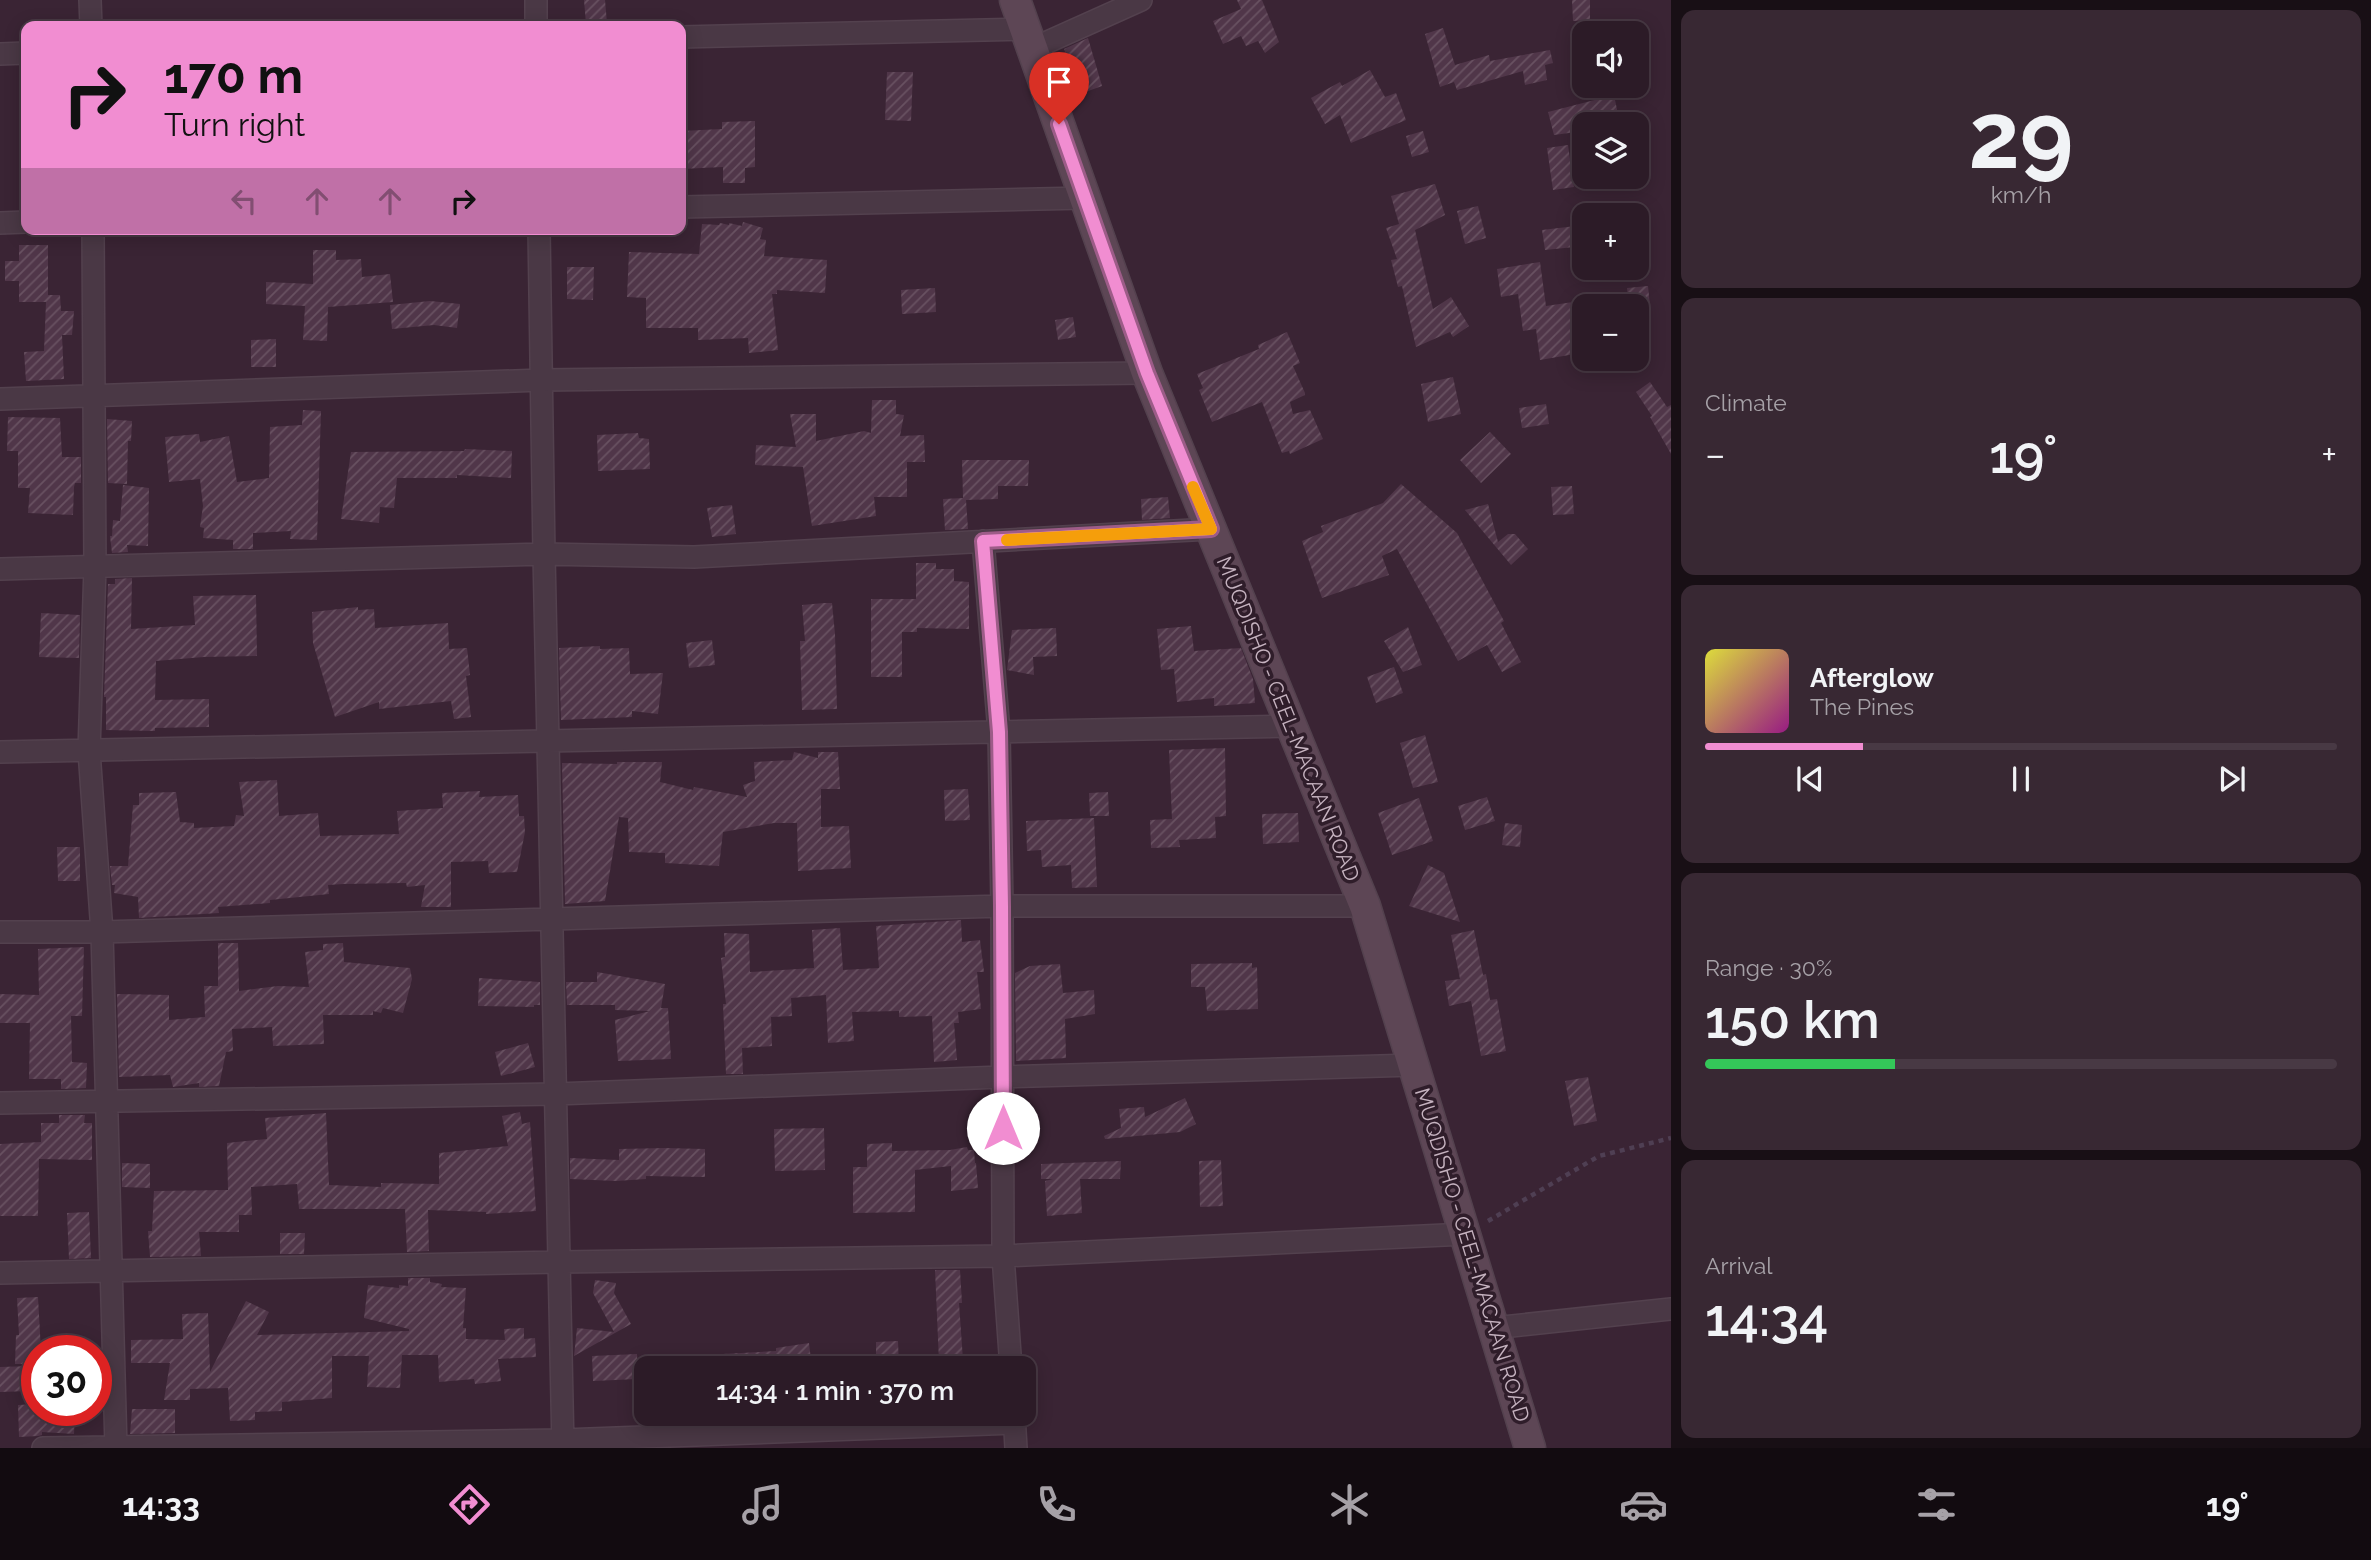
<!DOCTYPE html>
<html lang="en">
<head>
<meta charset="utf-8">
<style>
  body { margin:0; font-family:Raleway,sans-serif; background:#382833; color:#f1f3f6; height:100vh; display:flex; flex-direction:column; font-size:26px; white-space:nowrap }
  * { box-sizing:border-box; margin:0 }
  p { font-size:23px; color:#a6a1a7 }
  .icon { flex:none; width:38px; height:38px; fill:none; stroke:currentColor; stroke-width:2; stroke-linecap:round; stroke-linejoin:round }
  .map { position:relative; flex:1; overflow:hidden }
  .drawer { display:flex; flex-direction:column; gap:10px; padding:10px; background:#180f15; width:700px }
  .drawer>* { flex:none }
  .banner { position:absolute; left:21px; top:21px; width:665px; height:214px; border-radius:14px; box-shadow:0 4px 18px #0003,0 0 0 2px #483944; background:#f18dd1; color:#111; overflow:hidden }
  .buttons { position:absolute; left:1572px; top:21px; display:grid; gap:14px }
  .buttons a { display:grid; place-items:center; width:77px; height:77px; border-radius:14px; background:#2c1b27; box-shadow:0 4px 18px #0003,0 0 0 2px #483944; font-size:35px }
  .speed { position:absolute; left:21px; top:1335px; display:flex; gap:14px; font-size:35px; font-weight:700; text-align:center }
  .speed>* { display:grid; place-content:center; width:91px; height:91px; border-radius:50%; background:#2c1b27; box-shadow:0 4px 18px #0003,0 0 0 2px #483944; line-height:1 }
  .speed .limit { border:10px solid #d22; background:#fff; color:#111 }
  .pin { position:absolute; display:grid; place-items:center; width:60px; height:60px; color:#fff; margin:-72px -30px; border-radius:50% 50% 50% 0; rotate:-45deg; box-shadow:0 0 7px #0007 }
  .pin .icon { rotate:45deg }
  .me { position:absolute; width:77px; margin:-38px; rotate:0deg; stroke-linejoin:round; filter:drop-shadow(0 0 5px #0008) }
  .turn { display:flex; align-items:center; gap:24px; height:147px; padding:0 28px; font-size:32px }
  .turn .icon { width:91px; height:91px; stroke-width:2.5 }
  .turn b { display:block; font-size:49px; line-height:60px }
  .lanes { display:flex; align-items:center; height:66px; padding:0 28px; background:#0003; justify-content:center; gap:35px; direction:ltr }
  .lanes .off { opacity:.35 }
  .big { font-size:52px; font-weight:600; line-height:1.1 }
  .drawer .tile { flex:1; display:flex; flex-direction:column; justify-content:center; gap:10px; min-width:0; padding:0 24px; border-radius:14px; background:#382833 }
  .drawer .dial { align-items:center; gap:0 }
  .dial b { font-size:91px; line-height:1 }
  .song { display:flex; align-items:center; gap:21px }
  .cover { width:84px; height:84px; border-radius:10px; background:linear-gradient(135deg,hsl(60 70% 55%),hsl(310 70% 35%)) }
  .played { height:7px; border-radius:4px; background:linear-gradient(90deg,#f18dd1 25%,#483944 25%) }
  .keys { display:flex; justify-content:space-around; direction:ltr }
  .heat { display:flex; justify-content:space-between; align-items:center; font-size:38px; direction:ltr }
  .charge { height:10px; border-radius:5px; background:linear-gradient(90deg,#34c759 30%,#483944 0) }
  .trip { position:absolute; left:634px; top:1356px; width:402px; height:70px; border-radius:14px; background:#2c1b27; box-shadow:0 4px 18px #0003,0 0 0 2px #483944; font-weight:600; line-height:70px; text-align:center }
  .tab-bar { display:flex; height:112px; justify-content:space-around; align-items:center; background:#120b10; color:#a6a1a7 }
  .tab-bar .icon { width:49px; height:49px }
  .tab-bar .current { color:#f18dd1 }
  .tab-bar b { font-size:32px; color:#f1f3f6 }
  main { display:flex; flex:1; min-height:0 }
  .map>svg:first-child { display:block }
  .building { fill:url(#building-hatch) }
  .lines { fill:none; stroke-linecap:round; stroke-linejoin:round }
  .street-casing { stroke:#53414e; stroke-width:24 }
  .secondary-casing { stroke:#53414e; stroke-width:33 }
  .path { stroke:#4f3f53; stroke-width:4.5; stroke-dasharray:5 5; stroke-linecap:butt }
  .street { stroke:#4a3845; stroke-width:21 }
  .secondary { stroke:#5d4655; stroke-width:30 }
  .route-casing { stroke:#9d5c88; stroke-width:18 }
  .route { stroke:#f18dd1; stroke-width:12 }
  .slow { stroke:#f59e0b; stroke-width:12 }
  .labels { text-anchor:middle; stroke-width:7; stroke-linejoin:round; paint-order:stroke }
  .street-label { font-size:21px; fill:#c6b3c0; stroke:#2f1d2a }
</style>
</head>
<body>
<main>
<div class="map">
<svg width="1671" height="1448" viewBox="0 0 1671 1448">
  <defs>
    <pattern id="building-hatch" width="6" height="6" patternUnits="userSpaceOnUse" patternTransform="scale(1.75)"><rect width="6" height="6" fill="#503649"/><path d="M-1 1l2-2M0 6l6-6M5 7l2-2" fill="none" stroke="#685161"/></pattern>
  </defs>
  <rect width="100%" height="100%" fill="#3a2434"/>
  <path class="building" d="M584 0H605L607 23 586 24Z
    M1237 0H1262L1279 42 1265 53 1258 41 1246 46 1241 36 1223 44 1213 21 1241 9Z
    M1572 0H1590V20L1573 21Z
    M1443 28 1455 65 1489 55 1490 61 1550 50 1553 63 1545 65 1547 80 1525 85 1523 71 1457 90 1454 82 1440 87 1425 34Z
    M1088 38 1102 86 1080 94 1064 49Z
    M1370 70 1385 97 1396 93 1406 120 1351 143 1340 115 1325 124 1311 98 1340 82 1342 86Z
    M887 72H913L911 121 885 120Z
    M1614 95 1620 124H1584V131L1554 135 1548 112Z
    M755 121V167L745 168V183H723V167L681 169V131L722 129V122Z
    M1423 131 1429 152 1412 157 1406 136Z
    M1568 145 1574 187 1553 190 1547 148Z
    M1435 184 1445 215 1415 230 1433 309 1451 297 1469 326 1453 337 1450 332 1416 347 1402 286 1398 287 1391 260 1397 259 1386 228 1399 224 1391 196Z
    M1478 206 1486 238 1465 244 1457 211Z
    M743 222 763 228 760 239 766 240 764 256 827 260 825 293 777 290V294H772L778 350 749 353 748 338 698 340V328H646V298L627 297 629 252 699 254 702 224 719 225 720 223 729 225V223L742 226Z
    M1584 225V246L1545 250 1542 230Z
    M19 245H48V295H60L61 311H74L72 335H62L64 379 26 381 24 352 44 351 46 302H19V281H5V261H19Z
    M313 250H336V260L361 259 362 277 390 274 393 302 328 307 327 341 303 340 305 306 266 304V282L313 284Z
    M1540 262 1546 306 1573 302 1576 322H1571L1575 354 1540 360 1536 329 1523 331 1518 294 1501 297 1497 269Z
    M567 267H594L593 300 567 299Z
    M1648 286 1650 306H1629L1627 288Z
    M935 288 936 312 902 314 901 290Z
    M430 301 460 304 457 328 434 325 392 329 390 305Z
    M1073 317 1076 337 1058 340 1055 320Z
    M1287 332 1300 363 1293 366 1305 393V395L1290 402 1293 414 1310 410 1323 439 1290 454 1289 451 1282 453 1262 402 1212 422 1199 390 1203 388 1197 374 1259 349 1258 345Z
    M276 339V367H251V340Z
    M1453 377 1461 414 1428 422 1421 384Z
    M1650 382 1667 407 1671 405V454L1650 417 1652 416 1636 392Z
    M872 400H896V414L904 415 900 436 924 435 925 462H907V497H874L876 516 812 526 803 467 755 465 756 445 796 447 790 414H816V441L864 431 871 433Z
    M1546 404 1549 424 1522 428 1519 408Z
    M303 410 321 411 317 540 290 539 291 531 253 533V549H233V540L203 538 204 528 200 527 203 506 200 479 169 482 165 437 199 434 200 442 229 436 237 482 269 478 270 427 302 425Z
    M8 417 60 418 62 457H81V483H75L74 487 73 515 28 513 30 488H18V451H7Z
    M107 419 132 421 131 441H128L127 484 108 483Z
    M1490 432 1511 454 1481 483 1460 460Z
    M638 433 639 438 649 439 650 469 598 471 597 435Z
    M465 449 512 451 511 478 457 475V478H397L394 508 380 507 379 523 341 519 351 452 464 451Z
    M962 460H1029L1028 486H998V499L966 500 968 529 945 530 943 499 963 498Z
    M1401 484 1457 533 1504 621 1501 623 1521 662 1502 672 1487 645 1458 661 1397 549 1382 556 1389 575 1322 598 1302 541 1323 532 1321 526 1383 503Z
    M123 485 149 488 148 546 127 545 128 552 112 553 110 536H112L113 520 120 521Z
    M1572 486 1574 514 1553 515 1551 487Z
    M1168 497 1170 518 1142 520 1141 499Z
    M1488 504 1498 542 1508 534H1515L1528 549 1511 565 1465 510Z
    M732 505 736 534 712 537 707 508Z
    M916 563H936V569H954V581L969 582V629L917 628V632H902V677H871V599H916Z
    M132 578 131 629 195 625 193 596 256 595 257 656 204 657 156 661 155 700 209 699V727L155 728V731L106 730V697H104L108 584H115V579Z
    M824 603H832L835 634 837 709 802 710 800 641H805L802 605Z
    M358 607V610L374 609 375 628 448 623 449 649 467 648 470 675 466 676 471 717 454 719 451 701 379 709V702L335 717 313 643 312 612Z
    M41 613 80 615 79 658 39 657Z
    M1191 626 1194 651 1241 648 1253 679 1255 703 1214 706V698L1177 702 1174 669 1161 670 1157 629Z
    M1408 627 1422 665 1403 672 1384 641Z
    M1056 628 1057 656 1033 657 1034 675 1007 670 1012 630Z
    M712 640 715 665 689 668 686 643Z
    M600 646V649L629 648 630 674 663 673 658 714 632 711V717L561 720 559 648Z
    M1394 667 1403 693 1376 703 1367 677Z
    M1425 735 1438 782 1413 788 1400 743Z
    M1225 748 1226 816 1215 817 1216 838 1179 840 1180 847 1151 848 1150 820 1172 819 1169 750Z
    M794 752 818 758V752H838L840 789H821V827L849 826 851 868 798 871 797 823H774L723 832 719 866 665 863V853L629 852 628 818 619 817 605 901 565 904 562 763 617 764V762H662L660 782 693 790 694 787 747 797 743 785 755 781 754 762 792 760Z
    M277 780 279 816 318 813 320 836 399 834 397 811 443 808 442 793 480 791 479 797 518 795 519 816H524L525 832 517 872 489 873 488 861 451 862V907H421L425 885 407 887 406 883 344 884 328 885 329 894 270 900V903L218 907 219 913 139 918 138 897 114 893 115 885H112L110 866H128L133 805H139V793L176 792 180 822 194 823V828L234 826 236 815 244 816 239 782Z
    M968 789 970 820 945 821 944 790Z
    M1108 792 1109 816H1090L1089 793Z
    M1487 797 1495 821 1465 830 1458 806Z
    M1419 798 1433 841 1392 855 1378 813Z
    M1298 813 1299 842 1263 844 1262 814Z
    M1094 818 1097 887 1072 888 1071 865 1042 867 1041 850 1027 851 1026 821Z
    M1505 823 1522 825 1520 847 1502 845Z
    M57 847H80V881H58Z
    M1428 865 1444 873 1460 922 1409 906Z
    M961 920 962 942 980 940 984 972H977L981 1009 958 1012 959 1023H954L957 1060 934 1062 932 1016 899 1017V1011L852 1012 854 1041 828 1043 826 995 791 998 792 1016 771 1017 772 1046 742 1048 743 1074H726L723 1004H726L721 958 725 957 724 933 749 934 750 972 814 968 812 930 840 928 843 970 879 968 876 926Z
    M1474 930 1483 975 1486 974 1490 1000 1497 999 1506 1051 1481 1056 1471 1001 1449 1006 1445 981 1460 979 1451 935Z
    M218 943H238L239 991 278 986 309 987 305 952 323 950V944L343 943 344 962 410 968 412 979 403 1013 383 1008 381 1013 373 1011V1015H323L324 1044 273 1046 272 1027 232 1029 233 1051 226 1052 219 1086 199 1087V1083L173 1087 170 1075 119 1077 117 994 169 995V1020L205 1017 204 986H218Z
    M84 947 82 1016H71L72 1062 87 1063 86 1088 61 1089V1079H29L30 1023H0V994L39 995 38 949Z
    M1252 963V968L1257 967 1258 1009 1207 1011 1205 987H1191V964Z
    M1060 964 1063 993 1094 990 1095 1014 1065 1019 1066 1058 1016 1061 1015 973 1030 966Z
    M597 972 665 984 661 1008H668L671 1059 618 1061 615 1020 650 1011 615 1010V1005H567L566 982H597Z
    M479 978 540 982V1005H534V1007L478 1006Z
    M528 1043 535 1067 501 1076 495 1052Z
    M1588 1077 1597 1121 1574 1126 1565 1081Z
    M1185 1098 1196 1124 1180 1132 1105 1139 1104 1136 1121 1128 1119 1109 1144 1107 1145 1117Z
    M520 1112 522 1124 530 1122 536 1211 486 1214V1212L428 1210 429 1251 407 1252 405 1209H299L297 1184 251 1187 252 1215H239V1232H199L201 1256 150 1257 148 1231H152L154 1191 228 1190 227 1143 267 1139 265 1118 326 1113 329 1185 381 1187V1183L439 1184V1153L508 1146 502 1116Z
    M59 1115H85L84 1123H92V1160L39 1159 38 1216H0V1144L41 1142V1123H59Z
    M824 1128 825 1170 775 1171 774 1129Z
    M892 1143V1151L950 1150 967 1147 968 1150H974L975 1163 969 1164 976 1163 978 1188 951 1191V1166L915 1170V1212L853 1213V1167H867V1144Z
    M665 1148 705 1149V1177L646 1176V1179L616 1181 570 1179V1158L619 1160V1149Z
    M1221 1160 1223 1206 1200 1207 1199 1161Z
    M1121 1161 1120 1179H1080L1082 1213 1047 1216 1045 1181 1053 1179H1041V1164Z
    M122 1163 150 1164V1188L122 1187Z
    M89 1212 91 1258 69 1259 67 1213Z
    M280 1233H305L304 1254H280Z
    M935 1270H960L962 1303H959L963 1360 939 1362Z
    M408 1278H430V1282L442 1284 441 1287 466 1288 463 1328H466V1339L505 1340 504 1329 524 1328V1339L535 1338 536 1357 498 1359 501 1381 475 1384 474 1379 439 1382 438 1355H402L400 1388 367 1387 369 1356H332V1398L282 1402V1411L255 1412V1420L230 1421 228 1388 190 1389V1400H164L170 1363H131V1340L183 1339 182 1314 208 1313 210 1372 246 1301 269 1312 257 1335 409 1331V1329L364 1318 368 1285 399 1288V1285L408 1286Z
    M595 1280 616 1283 614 1293 631 1324 574 1356 577 1328 614 1332 593 1293Z
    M38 1297 41 1351H37L36 1364H15L16 1335H19L17 1298Z
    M898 1341 899 1368H876V1342Z
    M809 1343 812 1368H723V1354L776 1351V1348Z
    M637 1354 638 1379 593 1381 592 1356Z
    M30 1366 31 1391 0 1392V1367Z
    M37 1404V1410H41V1413L75 1416 74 1434 42 1432V1435L38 1436 19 1437 18 1405Z
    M132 1409H175V1433L130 1434Z"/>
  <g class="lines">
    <defs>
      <path id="street" d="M90 0 91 26
        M536 0V26
        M681 37 1025 29
        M1032 49 1141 0
        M0 54 26 53
        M681 207 1085 198
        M0 223 26 222
        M93 229 95 567 89 751 102 932 116 1448
        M539 229 544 554 563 1448
        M0 399 542 380 1147 373
        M983 541 999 732 1002 906 1003 1256 1011 1368
        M0 569 544 554 694 557 1211 529
        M0 752 1292 726
        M0 932H102L1002 906H1365
        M0 1103 556 1094 1002 1077 1414 1065
        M0 1273 560 1262 1003 1256 1466 1234
        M1493 1328 1671 1309
        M1014 1414 1016 1448
        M43 1448 563 1440 1015 1423"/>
      <path id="secondary" d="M1015 0 1147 373 1365 906 1530 1448"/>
    </defs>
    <use href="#street" class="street-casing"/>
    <use href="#secondary" class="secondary-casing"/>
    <path class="path" d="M1488 1221 1599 1156 1671 1138"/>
    <use href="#street" class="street"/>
    <use href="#secondary" class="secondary"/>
  </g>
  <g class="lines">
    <defs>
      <path id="route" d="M1003 1128 1002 906 999 732 983 541 1211 529 1147 373 1059 124"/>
    </defs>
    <use href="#route" class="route-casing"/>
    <use href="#route" class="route"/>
    <path class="slow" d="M1007 540 1211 529 1193 487"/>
  </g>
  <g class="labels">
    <g class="street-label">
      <text transform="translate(1288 719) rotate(68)" y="7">MUQDISHO - CEEL-MACAAN ROAD</text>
      <text transform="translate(1472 1255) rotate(73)" y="7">MUQDISHO - CEEL-MACAAN ROAD</text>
    </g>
  </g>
</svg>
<div class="buttons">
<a><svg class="icon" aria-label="sound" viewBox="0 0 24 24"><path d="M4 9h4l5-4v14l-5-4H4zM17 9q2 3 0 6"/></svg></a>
<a><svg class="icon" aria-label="layers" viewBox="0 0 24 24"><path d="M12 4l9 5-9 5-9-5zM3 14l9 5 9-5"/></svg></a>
<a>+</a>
<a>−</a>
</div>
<div class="speed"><div class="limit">30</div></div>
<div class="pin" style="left:1059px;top:124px;background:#d93025"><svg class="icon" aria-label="arrive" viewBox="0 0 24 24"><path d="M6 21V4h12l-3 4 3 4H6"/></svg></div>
<svg class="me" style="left:1003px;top:1128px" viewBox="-20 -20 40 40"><circle r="19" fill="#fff"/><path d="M0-13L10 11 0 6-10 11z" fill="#f18dd1"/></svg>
<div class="trip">14:34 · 1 min · 370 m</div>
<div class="banner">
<div class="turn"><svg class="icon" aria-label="right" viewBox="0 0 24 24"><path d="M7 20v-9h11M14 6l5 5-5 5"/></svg><div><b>170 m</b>Turn right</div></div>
<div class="lanes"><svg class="icon off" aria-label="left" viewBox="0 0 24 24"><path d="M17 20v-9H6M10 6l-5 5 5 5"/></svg><svg class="icon off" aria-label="ahead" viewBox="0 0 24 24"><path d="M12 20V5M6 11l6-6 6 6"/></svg><svg class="icon off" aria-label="ahead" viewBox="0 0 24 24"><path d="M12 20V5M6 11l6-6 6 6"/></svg><svg class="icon" aria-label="right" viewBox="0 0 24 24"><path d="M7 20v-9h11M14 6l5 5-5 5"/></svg></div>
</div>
</div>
<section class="drawer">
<div class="tile dial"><b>29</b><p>km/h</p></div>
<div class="tile"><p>Climate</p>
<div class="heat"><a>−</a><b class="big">19°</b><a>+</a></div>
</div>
<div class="tile">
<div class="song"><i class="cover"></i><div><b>Afterglow</b><p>The Pines</p></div></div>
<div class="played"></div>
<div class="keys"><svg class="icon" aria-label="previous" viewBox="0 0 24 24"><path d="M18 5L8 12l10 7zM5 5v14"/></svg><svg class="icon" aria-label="pause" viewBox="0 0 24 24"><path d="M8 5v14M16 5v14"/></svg><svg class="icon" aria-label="next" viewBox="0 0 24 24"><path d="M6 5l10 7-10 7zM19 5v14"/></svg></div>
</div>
<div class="tile"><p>Range · 30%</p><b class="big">150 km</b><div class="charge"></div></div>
<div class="tile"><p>Arrival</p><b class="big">14:34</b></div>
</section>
</main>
<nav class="tab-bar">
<b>14:33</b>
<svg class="icon current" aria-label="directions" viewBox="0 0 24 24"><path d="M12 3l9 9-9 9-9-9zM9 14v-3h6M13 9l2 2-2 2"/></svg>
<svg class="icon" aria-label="music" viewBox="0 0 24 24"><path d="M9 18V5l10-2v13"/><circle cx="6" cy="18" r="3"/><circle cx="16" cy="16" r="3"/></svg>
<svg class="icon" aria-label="phone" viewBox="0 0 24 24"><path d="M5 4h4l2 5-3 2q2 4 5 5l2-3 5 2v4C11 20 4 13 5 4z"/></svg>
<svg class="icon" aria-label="climate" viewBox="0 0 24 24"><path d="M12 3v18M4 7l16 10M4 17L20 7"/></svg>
<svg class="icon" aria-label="car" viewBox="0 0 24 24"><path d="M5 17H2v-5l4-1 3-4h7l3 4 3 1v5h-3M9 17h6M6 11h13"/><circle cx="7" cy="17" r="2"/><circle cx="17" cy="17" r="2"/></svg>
<svg class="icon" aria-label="filters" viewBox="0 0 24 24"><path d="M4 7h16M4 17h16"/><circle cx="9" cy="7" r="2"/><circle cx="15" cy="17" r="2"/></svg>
<b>19°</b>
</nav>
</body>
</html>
